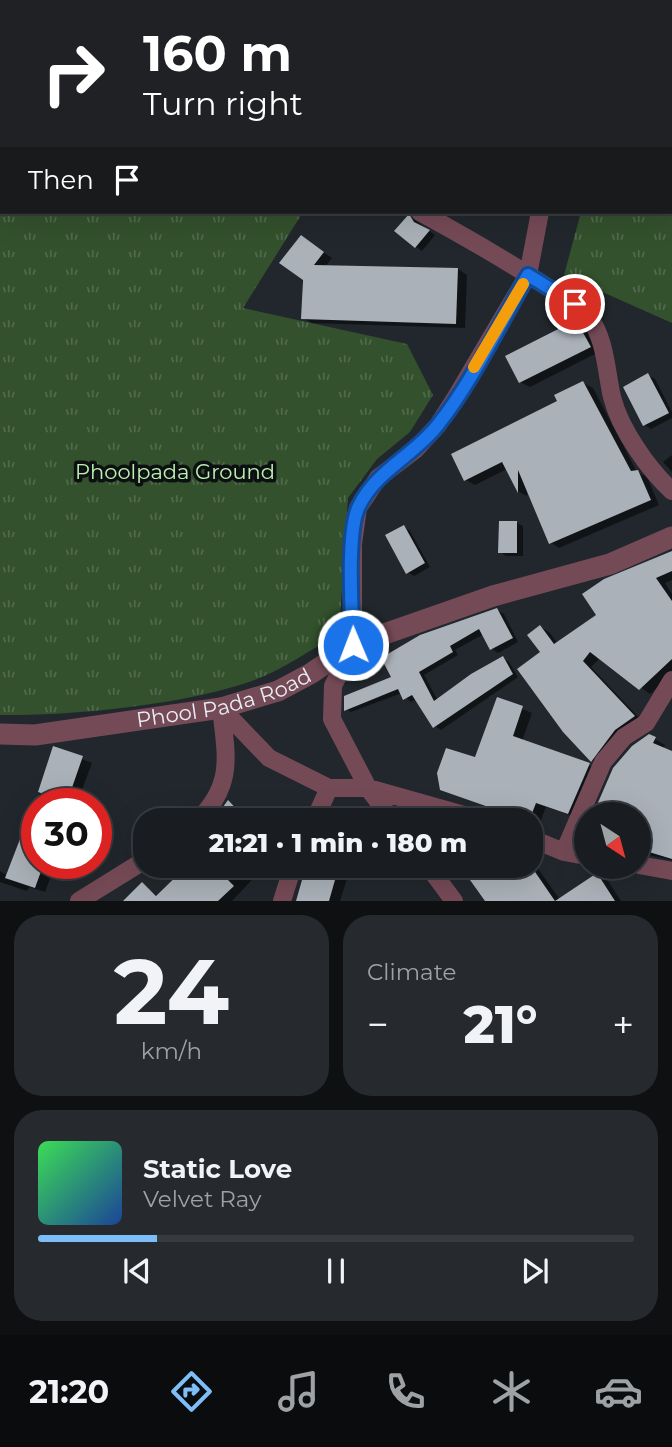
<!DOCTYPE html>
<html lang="en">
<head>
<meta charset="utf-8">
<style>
  body { margin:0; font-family:Montserrat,sans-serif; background:#262a2e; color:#f1f3f6; height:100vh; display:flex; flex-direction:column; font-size:26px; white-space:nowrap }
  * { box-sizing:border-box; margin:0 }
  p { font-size:23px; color:#9fa2a5 }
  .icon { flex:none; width:38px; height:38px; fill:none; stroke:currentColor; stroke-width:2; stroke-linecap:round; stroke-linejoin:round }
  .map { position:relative; height:901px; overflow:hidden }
  .details { display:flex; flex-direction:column; gap:14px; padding:14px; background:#0e1012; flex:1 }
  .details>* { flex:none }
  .guide { position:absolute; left:0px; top:0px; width:672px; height:214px; box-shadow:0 7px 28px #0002,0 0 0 2px #373b3f; background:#202124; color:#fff; overflow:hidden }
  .needle { width:46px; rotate:144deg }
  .buttons { position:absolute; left:574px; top:802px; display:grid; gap:14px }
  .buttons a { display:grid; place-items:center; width:77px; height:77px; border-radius:50%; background:#191d21; box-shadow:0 7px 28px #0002,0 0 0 2px #373b3f; font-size:35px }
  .speed { position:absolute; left:21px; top:788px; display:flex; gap:14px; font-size:35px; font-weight:700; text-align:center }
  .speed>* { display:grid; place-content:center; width:91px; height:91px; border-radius:50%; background:#191d21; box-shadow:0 7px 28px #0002,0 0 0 2px #373b3f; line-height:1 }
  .speed .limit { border:10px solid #d22; background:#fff; color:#111 }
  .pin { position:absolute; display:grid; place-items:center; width:60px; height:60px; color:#fff; margin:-30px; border:4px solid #fff; border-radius:50%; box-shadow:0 2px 7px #0007 }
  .me { position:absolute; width:77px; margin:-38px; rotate:359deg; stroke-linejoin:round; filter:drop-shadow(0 0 5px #0008) }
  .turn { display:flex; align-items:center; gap:24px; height:147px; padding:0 28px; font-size:32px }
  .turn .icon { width:91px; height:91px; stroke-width:2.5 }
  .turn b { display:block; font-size:49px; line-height:60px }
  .then { display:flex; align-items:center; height:66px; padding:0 28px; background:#0003; gap:14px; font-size:26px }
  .big { font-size:52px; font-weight:800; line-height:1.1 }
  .details .tile { flex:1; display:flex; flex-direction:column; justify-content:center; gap:10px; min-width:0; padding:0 24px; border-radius:28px; background:#262a2e }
  .details .dial { align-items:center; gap:0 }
  .dial b { font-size:91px; line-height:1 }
  .song { display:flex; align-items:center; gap:21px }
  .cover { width:84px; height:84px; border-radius:10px; background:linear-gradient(135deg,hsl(130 70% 55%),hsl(220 70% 35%)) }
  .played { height:7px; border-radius:4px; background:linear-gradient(90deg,#7dbef9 20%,#373b3f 20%) }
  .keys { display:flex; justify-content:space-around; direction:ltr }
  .heat { display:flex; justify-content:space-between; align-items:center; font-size:38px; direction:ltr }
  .details .tiles { flex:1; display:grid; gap:14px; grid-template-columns:1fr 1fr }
  .tile:last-child { grid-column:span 2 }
  .trip { position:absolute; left:133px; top:808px; width:410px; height:70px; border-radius:28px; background:#191d21; box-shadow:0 7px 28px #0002,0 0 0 2px #373b3f; font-weight:800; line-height:70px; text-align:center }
  .tab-bar { display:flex; height:112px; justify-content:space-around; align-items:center; background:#0a0c0d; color:#9fa2a5 }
  .tab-bar .icon { width:49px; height:49px }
  .tab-bar .on { color:#7dbef9 }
  .tab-bar b { font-size:32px; color:#f1f3f6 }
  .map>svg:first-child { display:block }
  .grass { fill:url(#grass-tufts) }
  .shadow { fill:#0007 }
  .building { fill:#aab1b8 }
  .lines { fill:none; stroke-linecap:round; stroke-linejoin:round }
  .minor { stroke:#754a57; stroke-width:18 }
  .tertiary { stroke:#754a57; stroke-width:21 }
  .route-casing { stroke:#114b97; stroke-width:18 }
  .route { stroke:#1a73e8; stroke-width:12 }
  .slow { stroke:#f59e0b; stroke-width:12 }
  .labels { text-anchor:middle; stroke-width:7; stroke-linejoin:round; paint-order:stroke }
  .park-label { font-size:21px; fill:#bbf2b0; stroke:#0d1012 }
  .street-label { font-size:21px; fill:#e9edf1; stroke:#0d1012 }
</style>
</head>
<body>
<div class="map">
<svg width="672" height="901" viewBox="0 0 672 901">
  <defs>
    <pattern id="grass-tufts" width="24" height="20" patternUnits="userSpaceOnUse" patternTransform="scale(1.75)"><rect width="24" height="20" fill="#33512d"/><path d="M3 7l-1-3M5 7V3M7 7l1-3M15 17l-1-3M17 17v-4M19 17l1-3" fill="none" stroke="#516a4c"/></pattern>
  </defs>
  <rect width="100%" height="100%" fill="#21272c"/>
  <path class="grass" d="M0 0 114 2H2V212H303L243 308 407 344 433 395 410 432 377 459 348 498 339 634C311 649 280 672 249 682 181 705 72 716 0 715Z
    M171 0H295L170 2Z
    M670 76 672 77V323L564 275 581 212H670Z"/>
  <path class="shadow" d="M127 0H148L145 2Z
    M413 0H503L505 2H411Z
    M409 216 435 235 422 251 416 247Z
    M301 237 332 258 325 267 458 269 467 275 465 328 312 323 303 318Z
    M576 322 586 328 599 352 530 387 520 382Z
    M648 375 655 379 672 412V418L651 429 645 425Z
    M583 383 593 388 637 472 647 477 659 505 559 548 550 542 527 487V496L519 492 507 469 475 485 466 480Z
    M672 455V472L663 462Z
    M517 523 523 526V556H506L500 552Z
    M404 527 410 531 430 567 414 576 407 572Z
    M672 553V580L665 583 672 594V674L650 694 600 658 591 667 643 722 601 766 592 760 542 652 541 627 550 633 558 644 598 615Z
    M497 610 504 614 518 642 498 653 492 649 484 634 455 650 458 655 424 675 438 701 503 658 509 662 518 677 441 730 435 726 417 699 411 702 402 693 351 712 345 709Z
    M498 699 532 713 522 741 599 769 578 818 546 807 539 825 442 789 476 759Z
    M655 739 665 745 663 749 672 753V860L639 853V814H595Z
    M53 748 92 763 77 803H37V863H56L45 892 29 887 27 891 0 882V871L8 876 48 769 46 768Z
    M228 802 237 807 251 821H220L217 818Z
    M530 864 537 867 560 900 597 875 608 881 621 901H486L461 866H502L508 874Z
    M189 866H265L232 901H129L143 885 158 896Z
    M308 866H351L340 901H298Z"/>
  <path class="building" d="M409 214 414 222 430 230 415 248 394 231Z
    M301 235 324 252 314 265 458 268 456 324 301 319 303 280 279 263Z
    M576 320 591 347 519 383 505 356Z
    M648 373 669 413 643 426 623 387Z
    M583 381 631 471 638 470 651 500 549 544 518 470V493L502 462 464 481 451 454 557 401 554 395Z
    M499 521H517V553H498Z
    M404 525 425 563 406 574 385 535Z
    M672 551V571L656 578 672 601V659L639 690 590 652 583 661 635 716 615 730 591 762 563 732 517 669 540 652 527 635 540 625 554 644 596 615 582 594 604 579Z
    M497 608 513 638 490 650 479 629 450 646 453 652 419 672 434 701 471 674 503 656 513 674 433 728 412 695 403 700 398 689 344 711V696L391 677 381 658 420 635Z
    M497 697 523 706 513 736 590 763 568 814 536 803 529 821 440 790 437 773 446 748 475 757Z
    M649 734 656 737 653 743 672 751V859L639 849V814H593L613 768 632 746Z
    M53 746 83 756 67 802 38 792Z
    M35 800 37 863H44L35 888 5 878Z
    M228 800 248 821 215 818Z
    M333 806 371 817V821H327Z
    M187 866H214L234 886 218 901H123L142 882 156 896Z
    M306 866H339L329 901H296Z
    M460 866H497L504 875 516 866H531L555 901 597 873 615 901H485Z"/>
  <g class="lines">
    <path class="minor" d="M60 0 66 2
      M571 0V2
      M82 2 88 0
      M420 212C464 236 507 261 549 288 562 296 579 304 588 316 606 339 606 371 612 397 620 429 648 469 672 491
      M221 708 269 758 329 788H368L485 821
      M197 821C235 784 226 755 221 708
      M314 821 329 788
      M393 821 368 788 332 719 333 686 353 645V544L358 508 378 478 416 449 438 425 456 397 528 275 540 212
      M530 838 564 852 586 856
      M564 852 603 762 624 737 646 723 672 680
      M639 865 672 871
      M428 866 454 901
      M79 901 145 860
      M282 901 293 866"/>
    <path class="tertiary" id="s1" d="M0 734 35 735 221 708 278 691 310 674 353 645 493 596 610 564 672 537"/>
  </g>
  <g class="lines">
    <defs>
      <path id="route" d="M353 645C352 614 346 531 359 506 376 471 413 456 437 426 471 384 501 322 528 275L575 304"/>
    </defs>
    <use href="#route" class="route-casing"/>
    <use href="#route" class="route"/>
    <path class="slow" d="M474 367 523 284"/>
  </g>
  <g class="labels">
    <g class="park-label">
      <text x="175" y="479">Phoolpada Ground</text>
    </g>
    <g class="street-label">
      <text dy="7" stroke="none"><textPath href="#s1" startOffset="228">Phool Pada Road</textPath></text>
    </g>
  </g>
</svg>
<div class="buttons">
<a><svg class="needle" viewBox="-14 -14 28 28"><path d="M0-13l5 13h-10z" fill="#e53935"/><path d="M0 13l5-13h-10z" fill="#9fa2a5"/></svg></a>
</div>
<div class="speed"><div class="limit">30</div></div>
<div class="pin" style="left:575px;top:304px;background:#d93025"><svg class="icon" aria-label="arrive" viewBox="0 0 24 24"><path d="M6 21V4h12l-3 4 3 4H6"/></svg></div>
<svg class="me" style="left:353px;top:645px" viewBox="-20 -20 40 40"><circle r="17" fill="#1a73e8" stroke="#fff" stroke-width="3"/><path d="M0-11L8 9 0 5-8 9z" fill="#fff"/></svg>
<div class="trip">21:21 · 1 min · 180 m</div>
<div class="guide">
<div class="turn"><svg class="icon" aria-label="right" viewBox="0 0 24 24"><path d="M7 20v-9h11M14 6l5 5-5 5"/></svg><div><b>160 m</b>Turn right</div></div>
<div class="then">Then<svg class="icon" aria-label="arrive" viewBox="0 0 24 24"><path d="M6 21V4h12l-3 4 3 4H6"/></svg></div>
</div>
</div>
<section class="details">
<div class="tiles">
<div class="tile dial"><b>24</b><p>km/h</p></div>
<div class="tile"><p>Climate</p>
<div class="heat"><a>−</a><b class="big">21°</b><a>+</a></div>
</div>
<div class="tile">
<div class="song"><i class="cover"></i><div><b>Static Love</b><p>Velvet Ray</p></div></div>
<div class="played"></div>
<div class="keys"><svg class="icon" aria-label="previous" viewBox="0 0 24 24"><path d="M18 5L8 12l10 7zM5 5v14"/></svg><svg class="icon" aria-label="pause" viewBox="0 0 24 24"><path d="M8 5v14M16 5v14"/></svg><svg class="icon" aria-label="next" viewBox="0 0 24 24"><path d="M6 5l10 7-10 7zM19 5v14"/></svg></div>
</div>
</div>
</section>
<nav class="tab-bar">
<b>21:20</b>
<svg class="icon on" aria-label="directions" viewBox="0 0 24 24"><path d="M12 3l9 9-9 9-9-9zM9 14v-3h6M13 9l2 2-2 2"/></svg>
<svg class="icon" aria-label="music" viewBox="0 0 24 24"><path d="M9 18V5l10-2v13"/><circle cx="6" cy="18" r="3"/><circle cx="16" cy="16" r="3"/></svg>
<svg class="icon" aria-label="phone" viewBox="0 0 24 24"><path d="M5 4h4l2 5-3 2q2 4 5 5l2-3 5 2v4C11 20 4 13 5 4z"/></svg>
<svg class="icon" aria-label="climate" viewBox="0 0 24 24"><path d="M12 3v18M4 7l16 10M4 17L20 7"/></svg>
<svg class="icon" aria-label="car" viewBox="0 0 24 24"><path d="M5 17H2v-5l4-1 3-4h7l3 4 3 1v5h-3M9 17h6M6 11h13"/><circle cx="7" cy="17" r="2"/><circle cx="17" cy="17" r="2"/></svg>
</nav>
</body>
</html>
